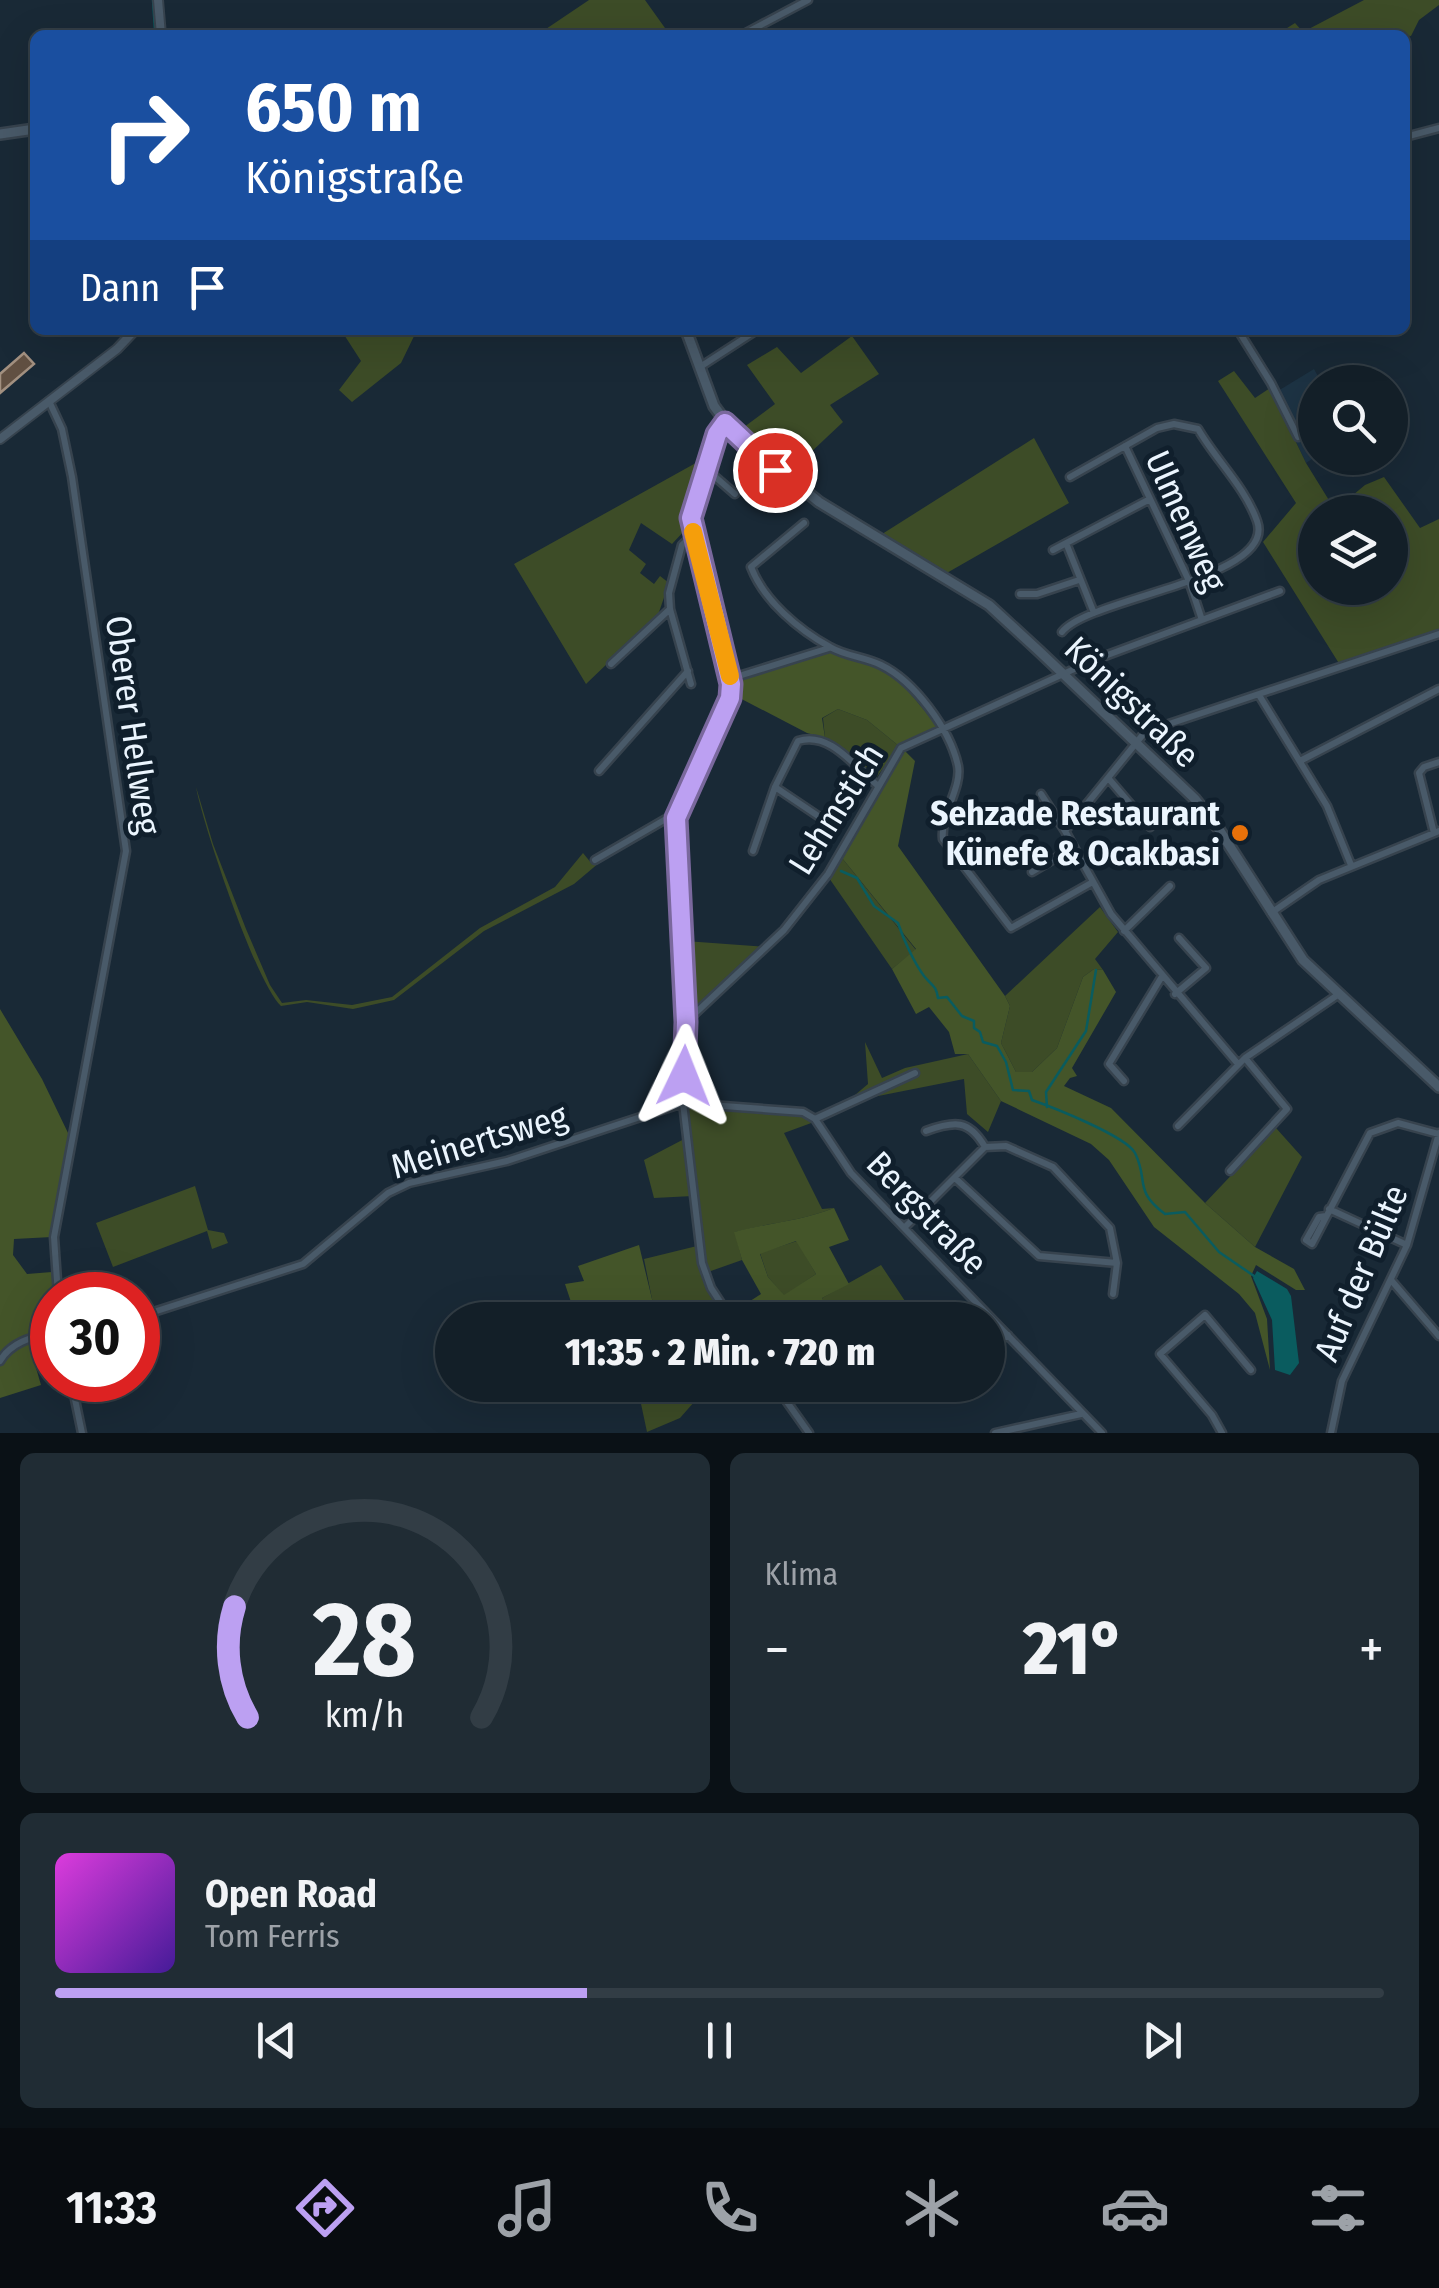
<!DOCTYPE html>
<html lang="de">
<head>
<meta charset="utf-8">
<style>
  body { margin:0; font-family:"Fira Sans Condensed",sans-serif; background:#202c34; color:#f1f3f6; height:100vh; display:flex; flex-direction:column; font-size:38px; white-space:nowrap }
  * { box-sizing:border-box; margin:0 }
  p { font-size:32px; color:#9da2a8 }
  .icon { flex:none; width:55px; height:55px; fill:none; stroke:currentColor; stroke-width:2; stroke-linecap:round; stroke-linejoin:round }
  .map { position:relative; height:1433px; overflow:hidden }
  .drawer { display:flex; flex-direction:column; gap:20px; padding:20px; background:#0a1116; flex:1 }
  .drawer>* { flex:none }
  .top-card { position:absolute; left:30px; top:30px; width:1380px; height:305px; border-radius:15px; box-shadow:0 10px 40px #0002,0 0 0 2px #323d45; background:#1a4fa0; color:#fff; overflow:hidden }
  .controls { position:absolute; left:1298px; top:365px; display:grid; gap:20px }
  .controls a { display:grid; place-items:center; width:110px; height:110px; border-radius:50%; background:#131f28; box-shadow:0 10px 40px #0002,0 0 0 2px #323d45; font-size:50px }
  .speed { position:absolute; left:30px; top:1272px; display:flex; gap:20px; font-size:50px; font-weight:700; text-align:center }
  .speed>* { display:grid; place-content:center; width:130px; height:130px; border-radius:50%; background:#131f28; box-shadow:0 10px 40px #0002,0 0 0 2px #323d45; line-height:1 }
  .speed .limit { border:15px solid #d22; background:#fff; color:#111 }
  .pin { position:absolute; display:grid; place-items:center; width:85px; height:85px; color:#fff; margin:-42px; border:5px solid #fff; border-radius:50%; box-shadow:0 2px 10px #0007 }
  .me { position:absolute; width:110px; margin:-55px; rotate:2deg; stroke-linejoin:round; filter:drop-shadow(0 0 8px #0008) }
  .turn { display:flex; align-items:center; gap:35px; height:210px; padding:0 50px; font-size:45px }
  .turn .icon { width:130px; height:130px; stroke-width:2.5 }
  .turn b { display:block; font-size:70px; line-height:85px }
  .then { display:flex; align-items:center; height:95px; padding:0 50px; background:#0003; gap:20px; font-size:38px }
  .big { font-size:75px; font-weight:800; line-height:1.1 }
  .drawer .tile { flex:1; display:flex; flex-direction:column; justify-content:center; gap:15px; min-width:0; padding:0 35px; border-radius:15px; background:#202c34 }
  .drawer .dial { align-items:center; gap:0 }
  .dial svg { height:260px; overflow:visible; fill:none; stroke:#323d45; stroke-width:7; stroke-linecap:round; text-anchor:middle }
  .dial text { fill:#f1f3f6; stroke:none }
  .song { display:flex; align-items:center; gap:30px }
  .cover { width:120px; height:120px; border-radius:15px; background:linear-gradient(135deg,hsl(300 70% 55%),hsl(260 70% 35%)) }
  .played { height:10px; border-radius:5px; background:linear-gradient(90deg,#bca0f2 40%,#323d45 40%) }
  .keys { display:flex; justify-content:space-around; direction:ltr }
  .heat { display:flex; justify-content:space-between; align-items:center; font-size:55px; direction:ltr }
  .drawer .tiles { flex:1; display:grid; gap:20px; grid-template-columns:1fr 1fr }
  .tile:last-child { grid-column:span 2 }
  .trip { position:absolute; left:435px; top:1302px; width:570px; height:100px; border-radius:50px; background:#131f28; box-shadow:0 10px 40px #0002,0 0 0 2px #323d45; font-weight:800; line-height:100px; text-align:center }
  .menu { display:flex; height:160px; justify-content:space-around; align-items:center; background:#080c10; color:#9da2a8 }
  .menu .icon { width:70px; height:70px }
  .menu .on { color:#bca0f2 }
  .menu b { font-size:45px; color:#f1f3f6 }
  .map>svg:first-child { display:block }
  .built { fill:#1d3344 }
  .green { fill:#3d4c27; fill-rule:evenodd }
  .forest { fill:#445529; fill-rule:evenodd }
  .water { fill:#0a5c5f }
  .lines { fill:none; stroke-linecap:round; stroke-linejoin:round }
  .stream { stroke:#0a5c5f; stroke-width:2.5 }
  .building { fill:#615042; stroke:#a29080; stroke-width:2.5 }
  .minor-casing { stroke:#37434e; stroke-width:11 }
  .tertiary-casing { stroke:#37434e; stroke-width:12 }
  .secondary-casing { stroke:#37434e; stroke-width:14 }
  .minor { stroke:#495a69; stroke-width:6 }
  .tertiary { stroke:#495a69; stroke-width:8 }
  .secondary { stroke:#495a69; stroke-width:9 }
  .route-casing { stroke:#7a689d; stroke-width:25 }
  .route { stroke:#bca0f2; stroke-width:18 }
  .slow { stroke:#f59e0b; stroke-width:18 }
  .food-dot { fill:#e8710a; stroke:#101f2c; stroke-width:4 }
  .labels { text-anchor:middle; stroke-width:10; stroke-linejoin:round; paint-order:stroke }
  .street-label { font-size:35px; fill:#ebf5fe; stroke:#101f2c }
  .poi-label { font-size:35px; font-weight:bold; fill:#ebf5fe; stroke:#101f2c; text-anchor:end }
</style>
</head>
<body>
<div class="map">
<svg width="1439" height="1433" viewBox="0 0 1439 1433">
  <rect width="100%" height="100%" fill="#192936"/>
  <path class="built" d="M1314 369 1321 382H1315V457L1306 463 1273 394Z"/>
  <path class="green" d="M589 0H645L670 35H537Z
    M1364 0H1439V5L1419 20 1411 36 1393 35 1388 30 1353 35H1276L1295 23 1303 32Z
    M341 330H417L401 363 352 402 339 390 361 361Z
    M852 336 879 374 830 405 843 422 809 454 793 482 736 433 775 404 747 365 777 347 801 373Z
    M1234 371 1255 398 1270 388 1306 463 1335 510 1365 485 1384 477 1420 528 1439 519V632L1340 665 1263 542 1296 503 1218 381ZM1315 512H1390V588H1315Z
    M1034 438 1069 503 945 574 879 536Z
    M703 459 685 530 672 544 641 523 629 550 646 564 640 573 654 584 660 576 669 583 658 615 586 684 514 564Z
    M838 709 867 720 899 746 874 781 825 738 823 718Z
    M196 787 213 844 246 929 270 985 282 1003 306 1000 352 1005 392 997 480 928 555 887 583 853 592 864 606 857 574 884 484 931 394 1000 353 1009 307 1002 281 1006C256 983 203 825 196 787Z
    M842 858 916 950 892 969 829 878Z
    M1100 907 1118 932 1095 959 1103 970 1094 969 1083 977 1057 1048 1032 1072H1016L1001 1043 1010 1006 1005 996Z
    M685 941 766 947 692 1013 688 1010Z
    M865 1042 882 1078 905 1068 968 1054 1001 1101 988 1132 967 1114 964 1079 858 1100 855 1095 868 1084Z
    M690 1107 802 1114 814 1122 784 1133 822 1209 834 1208C802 1221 768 1223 735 1232L742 1260 708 1272 687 1113Z
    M1276 1128 1302 1157 1255 1247 1205 1203Z
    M686 1138 693 1196 654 1198 644 1160Z
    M195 1186 208 1230 224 1233 228 1243 212 1249 207 1231 113 1267 96 1223Z
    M797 1241 816 1274 784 1296 768 1277 760 1253Z
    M697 1246 703 1280 727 1320H636L634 1313 656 1319 644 1259Z
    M881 1265 917 1319 834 1320 822 1298Z
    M637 1385H690L695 1401 680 1418 647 1432Z"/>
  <path class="forest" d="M831 650C895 671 896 675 938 727L899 746 867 720 838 709 822 718 825 738 807 733 732 694 733 680Z
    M905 751 915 761 898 846 1005 996 1010 1006 1001 1043 1016 1072H1032L1057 1048 1083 977 1094 969 1103 970 1116 992 1072 1068 1077 1076 1070 1078 1064 1086 1111 1108 1205 1203 1255 1247 1294 1269 1305 1290H1296L1256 1265 1251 1276 1267 1319 1270 1370 1255 1313 1239 1294 1154 1227 1109 1160 1091 1144 1001 1101 968 1054H955L949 1032 929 1007 916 1014 892 969 916 949 842 858 880 786Z
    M0 1009 42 1079 69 1135 52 1237 14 1239 13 1255 27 1274 52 1272V1328L27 1337 41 1385 0 1398Z
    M834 1208 849 1240 829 1247 849 1284 822 1298 834 1320H734L730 1314 761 1294 742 1260 734 1232C768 1223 801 1221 834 1208ZM796 1241 816 1274 784 1295 768 1277 760 1254Z
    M639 1245 657 1320 635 1313 636 1320H577L565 1284 584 1281 578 1266Z"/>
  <path class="water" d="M1257 1271 1287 1289 1291 1296 1299 1363 1290 1375 1275 1370 1272 1320 1253 1278Z"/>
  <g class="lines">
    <path class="stream" d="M153 0 155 30
      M841 871 857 878 874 906 898 923C903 938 913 961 924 976 932 986 936 985 938 998L947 997 962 1016 974 1021V1028L980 1032 983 1042 997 1046 1006 1062 1013 1090 1029 1091 1032 1100C1052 1107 1126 1136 1135 1153 1149 1181 1133 1190 1165 1214L1185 1212 1219 1252 1257 1278
      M1047 1107 1046 1092 1086 1031 1096 970"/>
  </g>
  <path class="building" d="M24 353 34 364 0 393V374Z"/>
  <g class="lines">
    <defs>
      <path id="minor" d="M742 35 808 0
        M1405 137 1439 128
        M1238 330 1271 383 1298 437
        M700 367 757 330
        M49 401 62 429 72 477 126 851 54 1237 58 1295
        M725 423 717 434 691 518 726 654 730 699 676 818 686 1022 683 1103 702 1263 711 1288 732 1320
        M1125 446 1189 581 1201 617
        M705 468 735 494
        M804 523 751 567C764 601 799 630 830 647 845 656 865 657 881 665 914 681 950 729 958 766 962 788 940 815 943 839L1011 928 1091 883
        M1066 543 1094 613
        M1053 550 1150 499
        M1020 594H1037L1079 580
        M1062 632C1089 597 1278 579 1257 521 1245 487 1216 460 1198 429L1174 424 1157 428 1070 477
        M611 664 670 609
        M742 675 829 648
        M691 684 670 609 669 593 682 545 694 534
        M1259 695 1327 806 1351 865
        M1300 761 1439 689
        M599 771 688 671
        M1109 779 1150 827
        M775 787 833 826
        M1041 794 1065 831
        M1434 833 1419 773 1424 767 1439 762
        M753 851 775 787 798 741C830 731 854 766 877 785
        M595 860 671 816 676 818
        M1032 872 1074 847
        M1271 913 1319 880 1439 831
        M1124 931 1170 886
        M1175 994 1206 968 1179 938
        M687 1021 784 930 828 874 901 748 1094 660 1280 591
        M1238 1064 1111 914 1065 831 1145 732 1439 634
        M1124 1081 1109 1064 1161 978
        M815 1119 915 1073
        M1178 1126 1245 1058 1339 994
        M926 1131C954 1121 969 1119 985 1147
        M1230 1171 1287 1109 1245 1058
        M955 1178 1039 1256 1117 1263
        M1329 1209 1407 1245
        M1326 1216 1319 1217 1306 1240 1312 1244 1370 1133 1398 1123 1439 1134
        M906 1226 985 1147 1006 1146 1053 1167 1110 1228 1117 1263 1113 1294
        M1391 1280 1439 1336
        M138 1317 303 1264 388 1193 409 1183 507 1161 683 1103 803 1112 815 1119 851 1173 1102 1433
        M988 1346 1008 1335
        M0 1361C11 1342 33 1337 52 1332
        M71 1380 82 1433
        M775 1385 809 1433
        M864 1390 885 1394 921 1385
        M995 1433 1081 1414
        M1222 1433 1212 1415 1160 1354 1205 1315 1251 1370
        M1331 1433 1342 1381 1407 1245 1439 1133"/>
      <path id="tertiary" d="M158 0 161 35
        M0 439 117 349 135 330"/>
      <path id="secondary" d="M0 134 35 129
        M686 330 714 406 734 433 819 502 989 605 1039 651 1195 799 1218 828 1303 960 1439 1087"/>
    </defs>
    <use href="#minor" class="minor-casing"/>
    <use href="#tertiary" class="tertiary-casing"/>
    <use href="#secondary" class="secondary-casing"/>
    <use href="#minor" class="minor"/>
    <use href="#tertiary" class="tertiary"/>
    <use href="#secondary" class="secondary"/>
  </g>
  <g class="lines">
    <defs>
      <path id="route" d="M684 1076 686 1022 676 818 730 698 731 684 691 518 717 434 725 423 775 470"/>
    </defs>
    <use href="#route" class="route-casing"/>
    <use href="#route" class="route"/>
    <path class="slow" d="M693 532 730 676"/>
  </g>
  <circle class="food-dot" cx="1240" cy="833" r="10"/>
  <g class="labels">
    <g class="street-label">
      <text transform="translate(1186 521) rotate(66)" y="12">Ulmenweg</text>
      <text transform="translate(1132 702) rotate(44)" y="12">Königstraße</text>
      <text transform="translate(133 725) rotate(82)" y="12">Oberer Hellweg</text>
      <text transform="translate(836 809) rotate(-58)" y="12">Lehmstich</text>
      <text transform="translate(479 1141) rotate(-17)" y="12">Meinertsweg</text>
      <text transform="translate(927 1213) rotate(46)" y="12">Bergstraße</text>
      <text transform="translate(1361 1273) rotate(-67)" y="12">Auf der Bülte</text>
    </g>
    <g class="poi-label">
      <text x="1220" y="825">Sehzade Restaurant<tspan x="1220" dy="40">Künefe &amp; Ocakbasi</tspan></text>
    </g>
  </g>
</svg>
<div class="controls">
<a><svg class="icon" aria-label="search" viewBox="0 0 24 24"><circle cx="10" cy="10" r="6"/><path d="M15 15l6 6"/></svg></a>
<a><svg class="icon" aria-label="layers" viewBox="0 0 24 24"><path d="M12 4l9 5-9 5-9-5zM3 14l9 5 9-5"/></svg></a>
</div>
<div class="speed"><div class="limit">30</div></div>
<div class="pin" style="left:775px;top:470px;background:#d93025"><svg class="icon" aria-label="arrive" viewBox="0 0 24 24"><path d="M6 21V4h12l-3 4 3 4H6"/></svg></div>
<svg class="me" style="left:684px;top:1076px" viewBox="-20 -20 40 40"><path d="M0-17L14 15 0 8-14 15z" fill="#bca0f2" stroke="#fff" stroke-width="4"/></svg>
<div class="trip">11:35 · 2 Min. · 720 m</div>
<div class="top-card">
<div class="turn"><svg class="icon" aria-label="right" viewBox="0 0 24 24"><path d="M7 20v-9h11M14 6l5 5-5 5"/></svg><div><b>650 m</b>Königstraße</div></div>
<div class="then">Dann<svg class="icon" aria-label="arrive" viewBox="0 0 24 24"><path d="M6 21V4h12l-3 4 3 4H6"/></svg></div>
</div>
</div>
<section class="drawer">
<div class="tiles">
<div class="tile dial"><svg viewBox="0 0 100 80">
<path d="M14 69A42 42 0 1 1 86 69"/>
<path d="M14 69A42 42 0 0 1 10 35" stroke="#bca0f2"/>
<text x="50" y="56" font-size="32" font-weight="700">28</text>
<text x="50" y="72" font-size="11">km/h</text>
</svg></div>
<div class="tile"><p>Klima</p>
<div class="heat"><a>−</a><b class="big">21°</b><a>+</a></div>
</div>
<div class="tile">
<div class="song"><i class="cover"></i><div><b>Open Road</b><p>Tom Ferris</p></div></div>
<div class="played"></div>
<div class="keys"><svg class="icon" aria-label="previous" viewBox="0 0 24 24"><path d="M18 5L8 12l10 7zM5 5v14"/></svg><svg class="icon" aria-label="pause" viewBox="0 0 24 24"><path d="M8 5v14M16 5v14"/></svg><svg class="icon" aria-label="next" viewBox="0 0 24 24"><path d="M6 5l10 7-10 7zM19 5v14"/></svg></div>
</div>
</div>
</section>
<nav class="menu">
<b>11:33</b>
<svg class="icon on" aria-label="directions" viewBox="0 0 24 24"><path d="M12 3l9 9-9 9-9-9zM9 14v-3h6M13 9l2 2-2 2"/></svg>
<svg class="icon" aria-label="music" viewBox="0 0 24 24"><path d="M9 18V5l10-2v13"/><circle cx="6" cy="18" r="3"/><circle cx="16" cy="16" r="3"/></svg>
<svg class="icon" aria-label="phone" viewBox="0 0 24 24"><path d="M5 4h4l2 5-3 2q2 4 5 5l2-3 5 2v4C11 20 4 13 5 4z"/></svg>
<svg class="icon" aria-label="climate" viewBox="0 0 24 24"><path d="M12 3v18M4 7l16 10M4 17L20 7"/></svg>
<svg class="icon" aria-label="car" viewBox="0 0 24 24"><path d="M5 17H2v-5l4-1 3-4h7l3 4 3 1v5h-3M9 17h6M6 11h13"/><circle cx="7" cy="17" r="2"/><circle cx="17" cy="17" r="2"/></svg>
<svg class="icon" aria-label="filters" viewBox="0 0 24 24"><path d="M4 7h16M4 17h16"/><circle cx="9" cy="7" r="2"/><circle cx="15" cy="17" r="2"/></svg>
</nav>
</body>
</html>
